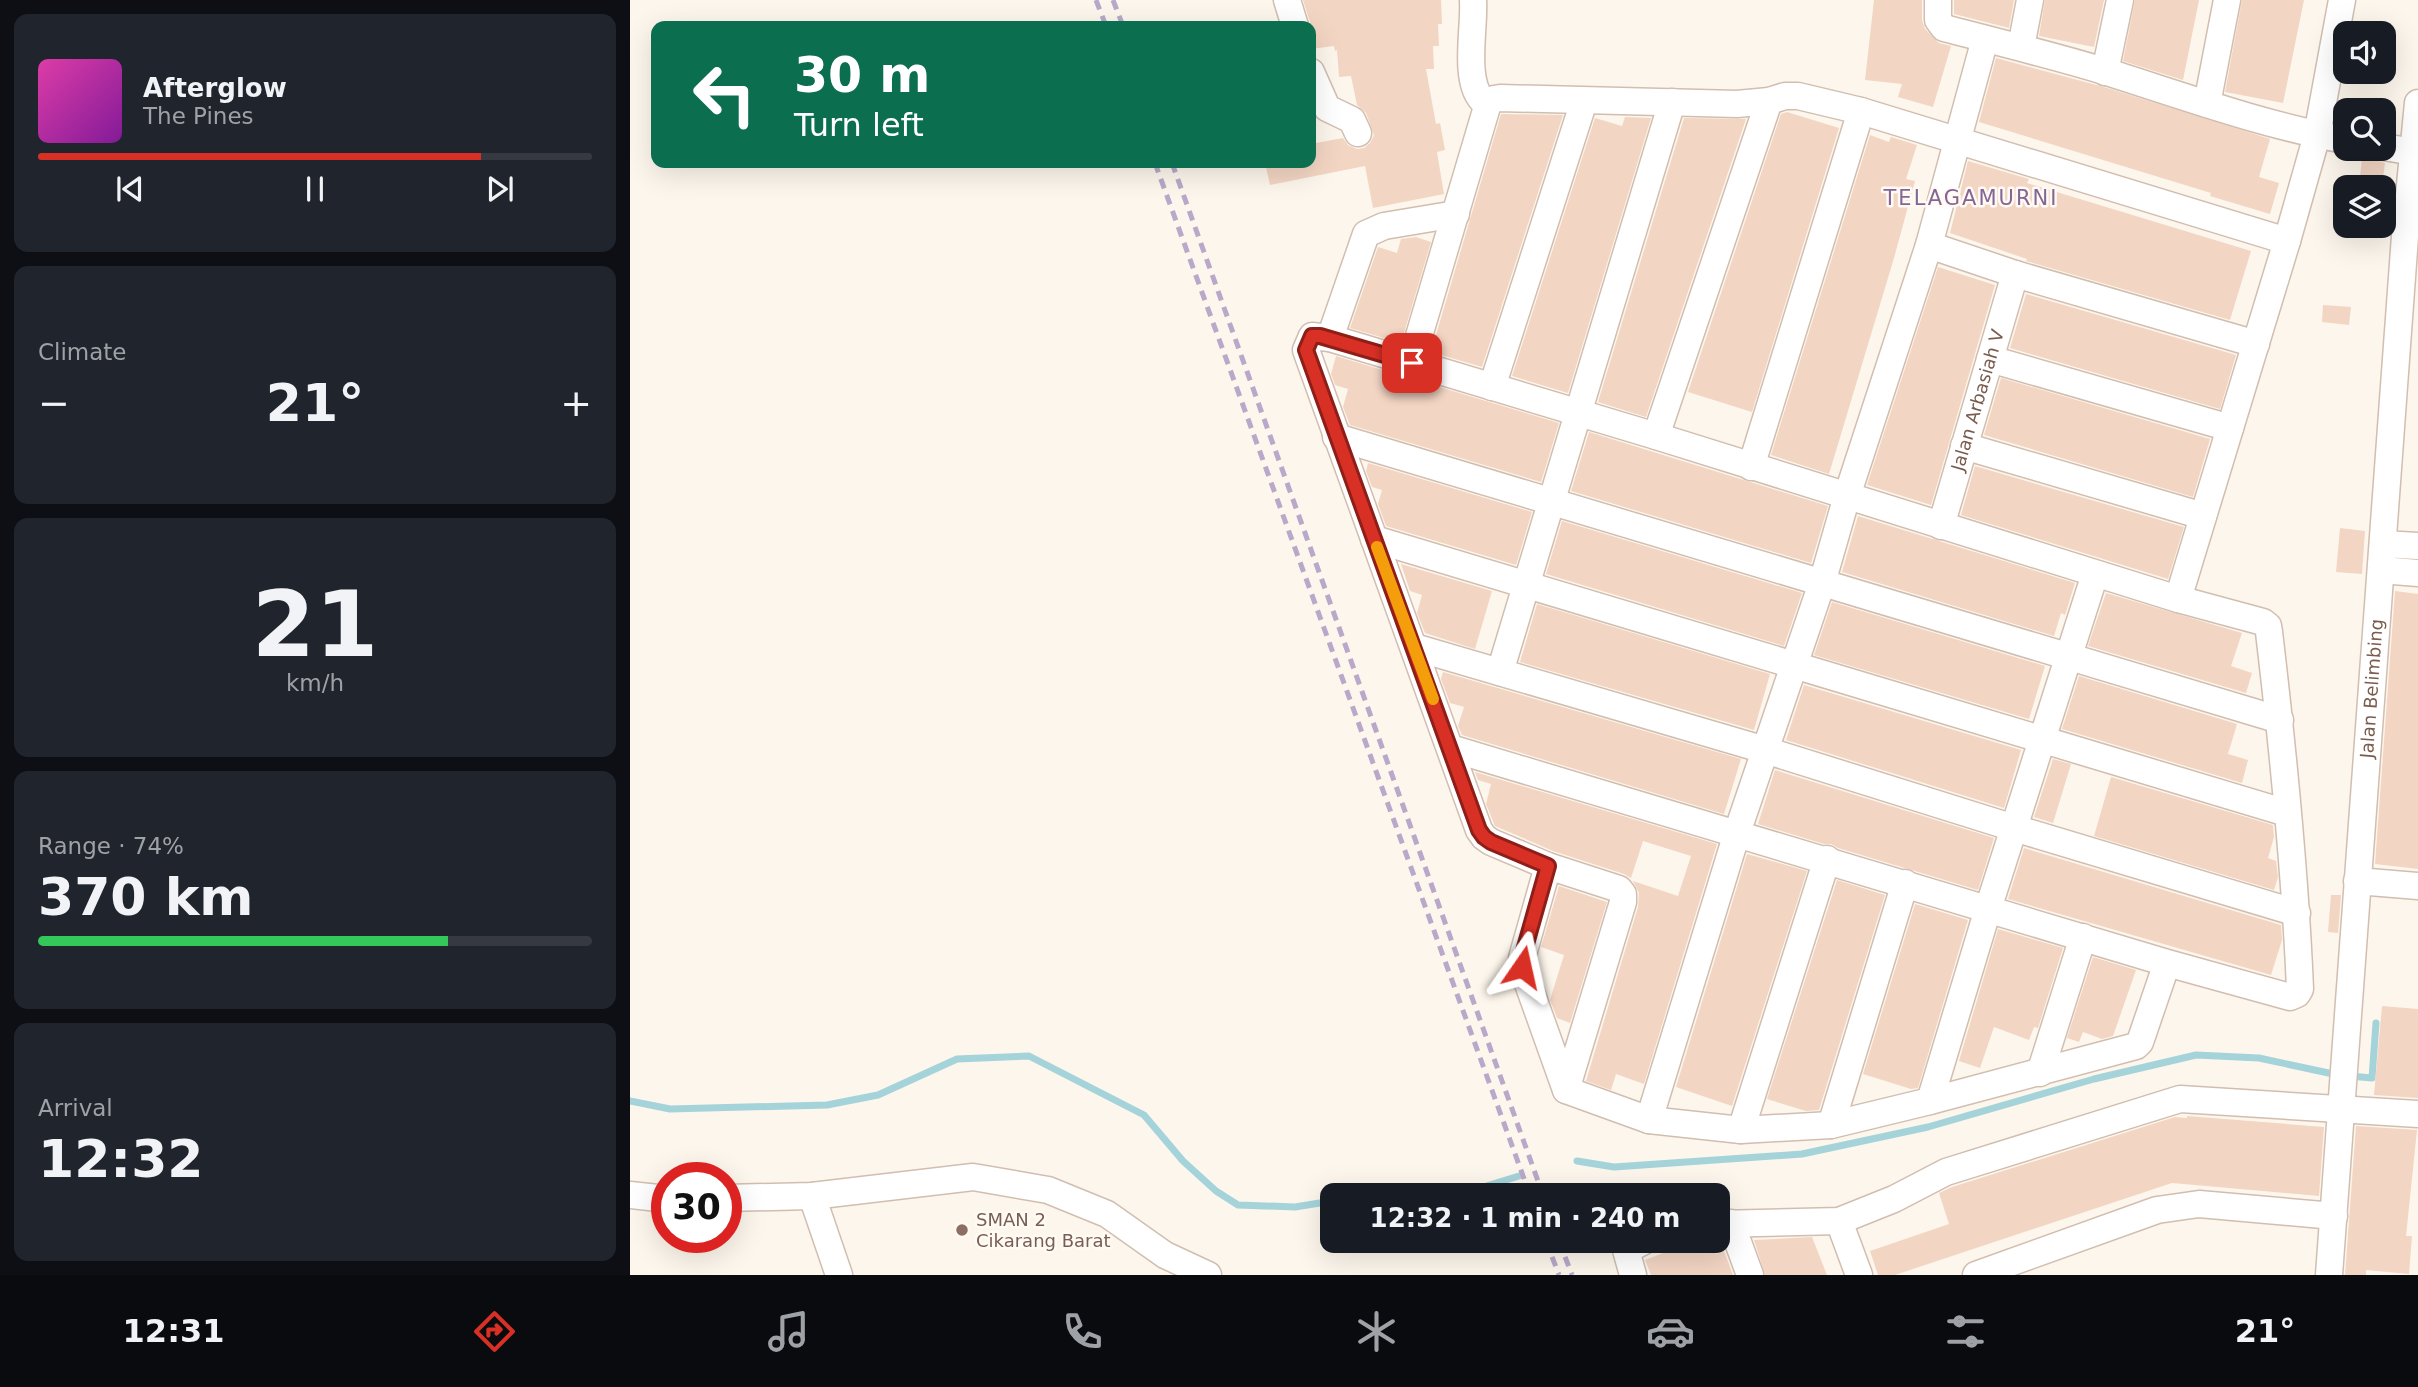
<!DOCTYPE html>
<html lang="en">
<head>
<meta charset="utf-8">
<style>
  body { margin:0; font-family:"DejaVu Sans",sans-serif; background:#20242c; color:#f1f3f6; height:100vh; display:flex; flex-direction:column; font-size:26px; white-space:nowrap }
  * { box-sizing:border-box; margin:0 }
  p { font-size:23px; color:#9ea1a6 }
  .icon { flex:none; width:38px; height:38px; fill:none; stroke:currentColor; stroke-width:2; stroke-linecap:round; stroke-linejoin:round }
  .map { position:relative; flex:1; overflow:hidden }
  .details { display:flex; flex-direction:column; gap:14px; padding:14px; background:#0d0f14; width:630px }
  .details>* { flex:none }
  .banner { position:absolute; left:21px; top:21px; width:665px; height:147px; border-radius:14px; box-shadow:0 7px 28px #0002; background:#0b6e4f; color:#fff; overflow:hidden }
  .controls { position:absolute; left:1703px; top:21px; display:grid; gap:14px }
  .controls a { display:grid; place-items:center; width:63px; height:63px; border-radius:14px; background:#171b24; box-shadow:0 7px 28px #0002; font-size:35px }
  .speed { position:absolute; left:21px; top:1162px; display:flex; gap:14px; font-size:35px; font-weight:700; text-align:center }
  .speed>* { display:grid; place-content:center; width:91px; height:91px; border-radius:50%; background:#171b24; box-shadow:0 7px 28px #0002; line-height:1 }
  .speed .limit { border:10px solid #d22; background:#fff; color:#111 }
  .pin { position:absolute; display:grid; place-items:center; width:60px; height:60px; color:#fff; margin:-30px; border-radius:14px; box-shadow:0 4px 10px #0006 }
  .me { position:absolute; width:77px; margin:-38px; rotate:11deg; stroke-linejoin:round; filter:drop-shadow(0 0 5px #0008) }
  .turn { display:flex; align-items:center; gap:24px; height:147px; padding:0 28px; font-size:32px }
  .turn .icon { width:91px; height:91px; stroke-width:2.5 }
  .turn b { display:block; font-size:49px; line-height:60px }
  .big { font-size:52px; font-weight:700; line-height:1.1 }
  .details .tile { flex:1; display:flex; flex-direction:column; justify-content:center; gap:10px; min-width:0; padding:0 24px; border-radius:14px; background:#20242c }
  .details .dial { align-items:center; gap:0 }
  .dial b { font-size:91px; line-height:1 }
  .song { display:flex; align-items:center; gap:21px }
  .cover { width:84px; height:84px; border-radius:10px; background:linear-gradient(135deg,hsl(320 70% 55%),hsl(290 70% 35%)) }
  .played { height:7px; border-radius:4px; background:linear-gradient(90deg,#d93025 80%,#363941 80%) }
  .keys { display:flex; justify-content:space-around; direction:ltr }
  .heat { display:flex; justify-content:space-between; align-items:center; font-size:38px; direction:ltr }
  .charge { height:10px; border-radius:5px; background:linear-gradient(90deg,#34c759 74%,#363941 0) }
  .trip { position:absolute; left:690px; top:1183px; width:410px; height:70px; border-radius:14px; background:#171b24; box-shadow:0 7px 28px #0002; font-weight:700; line-height:70px; text-align:center }
  .dock { display:flex; height:112px; justify-content:space-around; align-items:center; background:#090b0e; color:#9ea1a6 }
  .dock .icon { width:49px; height:49px }
  .dock .current { color:#d93025 }
  .dock b { font-size:32px; color:#f1f3f6 }
  main { display:flex; flex:1; min-height:0 }
  .map>svg:first-child { display:block }
  .lines { fill:none; stroke-linecap:round; stroke-linejoin:round }
  .stream { stroke:#a5d3da; stroke-width:7 }
  .building { fill:#f3d5c3 }
  .minor-casing { stroke:#d1beb0; stroke-width:29 }
  .minor { stroke:#fff; stroke-width:26 }
  .rail { stroke:#b9a8c9; stroke-width:5; stroke-dasharray:10 7; stroke-linecap:butt }
  .route-casing { stroke:#8d1f18; stroke-width:18 }
  .route { stroke:#d93025; stroke-width:12 }
  .slow { stroke:#f59e0b; stroke-width:12 }
  .education-dot { fill:#8d6e63; stroke:#fffaf3; stroke-width:2.5 }
  .labels { text-anchor:middle; stroke-width:5; stroke-linejoin:round; paint-order:stroke }
  .street-label { font-size:18px; fill:#7a5c4d; stroke:#fffaf3 }
  .education-label { font-size:18px; fill:#785e54; stroke:#fffaf3; text-anchor:start }
  .quarter-label { font-size:21px; letter-spacing:2px; fill:#846695; stroke:#fffaf3 }
</style>
</head>
<body>
<main>
<section class="details">
<div class="tile">
<div class="song"><i class="cover"></i><div><b>Afterglow</b><p>The Pines</p></div></div>
<div class="played"></div>
<div class="keys"><svg class="icon" aria-label="previous" viewBox="0 0 24 24"><path d="M18 5L8 12l10 7zM5 5v14"/></svg><svg class="icon" aria-label="pause" viewBox="0 0 24 24"><path d="M8 5v14M16 5v14"/></svg><svg class="icon" aria-label="next" viewBox="0 0 24 24"><path d="M6 5l10 7-10 7zM19 5v14"/></svg></div>
</div>
<div class="tile"><p>Climate</p>
<div class="heat"><a>−</a><b class="big">21°</b><a>+</a></div>
</div>
<div class="tile dial"><b>21</b><p>km/h</p></div>
<div class="tile"><p>Range · 74%</p><b class="big">370 km</b><div class="charge"></div></div>
<div class="tile"><p>Arrival</p><b class="big">12:32</b></div>
</section>
<div class="map">
<svg width="1788" height="1275" viewBox="0 0 1788 1275">
  <rect width="100%" height="100%" fill="#fdf6ec"/>
  <g class="lines">
    <path class="stream" d="M1720 1076 1742 1078 1746 1023
      M0 1101 40 1109 197 1105 248 1095 327 1059 399 1056 514 1115 553 1161 586 1191 608 1205 665 1207 702 1201
      M947 1161 984 1167 1172 1154 1298 1127 1464 1079 1566 1055 1629 1058 1708 1075
      M827 1195 889 1176"/>
  </g>
  <path class="building" d="M673 0H811L812 24H808L809 46H803L804 69H796L806 124 810 123 815 150 807 152 814 194 743 208 735 166 640 185 635 163H681V144L713 138 718 145 727 149 734 148 740 143 744 135 736 113 727 105 721 76 709 77 707 50 705 51 704 46 681 49 680 22Z
    M1244 0H1292V20L1295 29 1309 43 1321 46 1303 107 1268 97 1272 84 1235 80Z
    M1324 0H1384L1379 28 1324 14Z
    M1415 0H1474L1464 47 1409 36Z
    M1505 0H1569L1553 80 1493 61Z
    M1612 0H1674L1653 103 1595 92Z
    M1366 58 1474 87 1640 139 1629 177 1649 183 1640 214 1580 196 1581 193 1349 122Z
    M1157 112 1209 128 1122 412 1058 392 1151 114Z
    M871 114 933 115 852 367 801 352Z
    M995 117 1021 118 938 393 882 376 965 118 992 126Z
    M1054 118 1116 119 1016 417 968 402Z
    M1240 135 1259 142 1261 137 1287 145 1276 179 1285 181 1264 258 1199 474 1141 455Z
    M1733 149H1739L1745 160 1755 163 1752 187H1729Z
    M1338 161 1399 179 1397 183 1621 251 1600 320 1396 261 1397 259 1320 233Z
    M786 237 801 242 771 343 720 328 748 247 767 253 771 239Z
    M1308 267 1365 285 1301 505 1237 485Z
    M1396 294 1606 355 1590 409 1380 348Z
    M1693 305 1721 307 1719 325 1692 322Z
    M706 356 929 423 911 482 720 425 713 407 718 389 705 385 701 374Z
    M1371 378 1580 439 1563 497 1354 435Z
    M959 432 1198 506 1181 563 941 491Z
    M738 463 902 512 886 565 756 526 748 504 752 490 742 487 736 471Z
    M1345 466 1554 527 1538 579 1331 515Z
    M1228 516 1445 583 1435 615 1431 613 1424 636 1212 572Z
    M932 521 1172 593 1154 646 916 574Z
    M1710 528 1735 531 1732 574 1706 572Z
    M771 564 862 591 845 649 795 633 787 613 792 595 780 591Z
    M1765 591 1788 594V869L1745 864Z
    M1476 593 1612 633 1601 666 1622 673 1616 693 1458 646Z
    M1202 602 1415 666 1399 719 1184 655Z
    M907 604 1140 674 1124 730 890 662Z
    M813 672 1111 759 1094 814 832 735 828 726 834 707 820 703 811 679Z
    M1449 676 1607 724 1598 754 1618 760 1612 783 1432 729Z
    M1174 685 1391 750 1374 808 1156 740Z
    M1423 759 1441 764 1423 823 1404 817Z
    M1145 770 1364 838 1348 890 1208 848 1201 844H1194L1128 824Z
    M845 772 1087 844 1014 1084 986 1074 981 1090 956 1081 1008 907 1009 893 1003 881 1048 896 1061 856 1013 841 1001 878 994 874 923 851 865 826 856 804 861 784 848 780Z
    M1481 777 1643 825 1644 837 1638 858 1646 861 1648 877 1644 890 1464 836Z
    M1394 848 1651 925 1652 940 1641 975 1378 899Z
    M1117 854 1177 871 1102 1106 1046 1087Z
    M1207 880 1255 895 1189 1110 1176 1111 1137 1099Z
    M929 886 977 902 940 1023 927 1018 920 1000 934 955 911 947Z
    M1701 895H1711L1708 933 1698 932Z
    M1285 904 1338 920 1288 1088 1281 1089 1233 1074Z
    M1368 929 1433 948 1408 1028 1404 1027 1399 1040 1364 1027 1350 1068 1329 1061Z
    M1463 957 1506 970 1483 1036 1472 1039 1453 1032 1449 1042 1437 1038Z
    M1752 1006 1788 1009V1098L1744 1095Z
    M1557 1116 1694 1127 1689 1196 1542 1183 1265 1275H1248L1240 1251 1319 1224 1309 1193 1322 1187 1545 1117 1557 1118Z
    M1726 1126 1787 1130 1776 1236H1782L1779 1274 1736 1270V1275H1715Z
    M1182 1237 1197 1275H1135L1124 1240Z
    M1065 1241H1080L1086 1254 1094 1251 1103 1275H1021L1015 1260Z"/>
  <g class="lines">
    <defs>
      <g id="minor">
        <path d="M657 0 665 26"/>
        <path d="M843 0C845 27 833 79 852 100H859"/>
        <path d="M1308 0V20L1314 28C1368 42 1421 55 1474 71 1553 96 1633 125 1715 140"/>
        <path d="M1391 47 1400 0"/>
        <path d="M681 72 697 108 722 120 728 133"/>
        <path d="M1475 72 1490 0"/>
        <path d="M1577 104 1597 0"/>
        <path d="M1754 147 1784 152"/>
        <path d="M1299 245 1385 274 1626 344"/>
        <path d="M700 338 736 234 754 226 826 214"/>
        <path d="M1360 359 1600 428"/>
        <path d="M781 363 859 100 870 98 1107 104 1139 101 1155 96H1168L1231 111 1657 241"/>
        <path d="M862 387 954 101"/>
        <path d="M1026 436 1139 101"/>
        <path d="M706 437 1650 720"/>
        <path d="M1334 446 1573 516"/>
        <path d="M1121 467 1231 111"/>
        <path id="s1" d="M1311 526 1385 274"/>
        <path d="M744 539 1657 813"/>
        <path d="M1753 544 1788 546"/>
        <path d="M1751 570 1788 573"/>
        <path d="M1548 599 1657 241 1687 135 1712 0"/>
        <path d="M784 647 1135 750 1384 828 1667 913"/>
        <path d="M870 672 1042 102"/>
        <path d="M820 748 1537 963 1660 997 1667 994 1670 989C1665 870 1653 750 1639 632L1638 626 1633 622 1548 599 1026 436 700 338 682 336 676 350 849 830 854 837 861 842 918 866 892 958V967L936 1090 1019 1120 1111 1130 1201 1125 1300 1101 1506 1046 1510 1042 1537 963"/>
        <path d="M918 866 989 889 993 894V902L936 1090"/>
        <path d="M1727 881 1788 886"/>
        <path d="M1410 1073 1453 937"/>
        <path d="M1300 1101 1358 909 1465 574"/>
        <path d="M1019 1120 1107 833 1192 583 1217 496 1299 245 1355 39"/>
        <path d="M1201 1125 1275 883"/>
        <path d="M1111 1130 1197 859"/>
        <path d="M0 1195 37 1199"/>
        <path d="M182 1196 209 1275"/>
        <path d="M96 1198 182 1196 343 1177 418 1190 477 1214 535 1255 578 1275"/>
        <path d="M1209 1221 1229 1275"/>
        <path d="M1101 1223 1120 1275"/>
        <path d="M1087 1224 1209 1221 1264 1199 1316 1172 1550 1099 1788 1114"/>
        <path d="M1003 1275 996 1250 1014 1241"/>
        <path d="M1346 1275 1527 1210 1569 1204 1704 1216"/>
        <path id="s2" d="M1699 1275 1775 236 1788 103"/>
      </g>
    </defs>
    <use href="#minor" class="minor-casing"/>
    <use href="#minor" class="minor"/>
    <path class="rail" d="M466 0 476 26
      M483 0 493 26
      M525 163 900 1195
      M542 163 913 1195
      M916 1241 929 1275
      M929 1241 942 1275"/>
  </g>
  <g class="lines">
    <defs>
      <path id="route" d="M782 363 690 336H682L676 350 849 830 854 837 861 842 918 866 892 958V967"/>
    </defs>
    <use href="#route" class="route-casing"/>
    <use href="#route" class="route"/>
    <path class="slow" d="M747 547 803 699"/>
  </g>
  <circle class="education-dot" cx="332" cy="1230" r="7"/>
  <g class="labels">
    <g class="street-label">
      <text dy="6" stroke="none"><textPath href="#s1" startOffset="131">Jalan Arbasiah V</textPath></text>
      <text dy="6" stroke="none"><textPath href="#s2" startOffset="588">Jalan Belimbing</textPath></text>
    </g>
    <g class="education-label">
      <text x="346" y="1226">SMAN 2<tspan x="346" dy="21">Cikarang Barat</tspan></text>
    </g>
    <g class="quarter-label">
      <text x="1341" y="205">TELAGAMURNI</text>
    </g>
  </g>
</svg>
<div class="controls">
<a><svg class="icon" aria-label="sound" viewBox="0 0 24 24"><path d="M4 9h4l5-4v14l-5-4H4zM17 9q2 3 0 6"/></svg></a>
<a><svg class="icon" aria-label="search" viewBox="0 0 24 24"><circle cx="10" cy="10" r="6"/><path d="M15 15l6 6"/></svg></a>
<a><svg class="icon" aria-label="layers" viewBox="0 0 24 24"><path d="M12 4l9 5-9 5-9-5zM3 14l9 5 9-5"/></svg></a>
</div>
<div class="speed"><div class="limit">30</div></div>
<div class="pin" style="left:782px;top:363px;background:#d93025"><svg class="icon" aria-label="arrive" viewBox="0 0 24 24"><path d="M6 21V4h12l-3 4 3 4H6"/></svg></div>
<svg class="me" style="left:892px;top:967px" viewBox="-20 -20 40 40"><path d="M0-17L14 15 0 8-14 15z" fill="#d93025" stroke="#fff" stroke-width="4"/></svg>
<div class="trip">12:32 · 1 min · 240 m</div>
<div class="banner">
<div class="turn"><svg class="icon" aria-label="left" viewBox="0 0 24 24"><path d="M17 20v-9H6M10 6l-5 5 5 5"/></svg><div><b>30 m</b>Turn left</div></div>
</div>
</div>
</main>
<nav class="dock">
<b>12:31</b>
<svg class="icon current" aria-label="directions" viewBox="0 0 24 24"><path d="M12 3l9 9-9 9-9-9zM9 14v-3h6M13 9l2 2-2 2"/></svg>
<svg class="icon" aria-label="music" viewBox="0 0 24 24"><path d="M9 18V5l10-2v13"/><circle cx="6" cy="18" r="3"/><circle cx="16" cy="16" r="3"/></svg>
<svg class="icon" aria-label="phone" viewBox="0 0 24 24"><path d="M5 4h4l2 5-3 2q2 4 5 5l2-3 5 2v4C11 20 4 13 5 4z"/></svg>
<svg class="icon" aria-label="climate" viewBox="0 0 24 24"><path d="M12 3v18M4 7l16 10M4 17L20 7"/></svg>
<svg class="icon" aria-label="car" viewBox="0 0 24 24"><path d="M5 17H2v-5l4-1 3-4h7l3 4 3 1v5h-3M9 17h6M6 11h13"/><circle cx="7" cy="17" r="2"/><circle cx="17" cy="17" r="2"/></svg>
<svg class="icon" aria-label="filters" viewBox="0 0 24 24"><path d="M4 7h16M4 17h16"/><circle cx="9" cy="7" r="2"/><circle cx="15" cy="17" r="2"/></svg>
<b>21°</b>
</nav>
</body>
</html>
